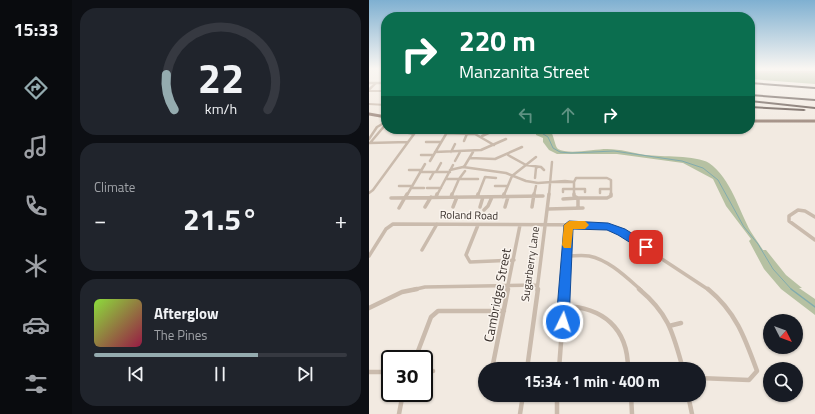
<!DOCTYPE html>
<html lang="en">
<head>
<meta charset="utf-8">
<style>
  body { margin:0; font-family:"Titillium Web",sans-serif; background:#20242c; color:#f1f3f6; height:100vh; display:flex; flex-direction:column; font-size:15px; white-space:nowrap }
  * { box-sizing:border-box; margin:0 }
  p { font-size:13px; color:#9ea1a6 }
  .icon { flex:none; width:22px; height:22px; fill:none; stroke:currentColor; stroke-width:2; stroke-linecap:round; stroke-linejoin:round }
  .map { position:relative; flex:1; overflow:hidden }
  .panel { display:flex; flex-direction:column; gap:8px; padding:8px; background:#0d0f14; width:297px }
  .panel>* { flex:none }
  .banner { position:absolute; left:12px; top:12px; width:374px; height:122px; border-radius:16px; box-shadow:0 1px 3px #0004; background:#0b6e4f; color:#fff; overflow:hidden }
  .needle { width:26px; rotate:132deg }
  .buttons { position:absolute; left:394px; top:314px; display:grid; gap:8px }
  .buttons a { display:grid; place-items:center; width:40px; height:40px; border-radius:50%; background:#171b24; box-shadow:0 1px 3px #0004; font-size:20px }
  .speed { position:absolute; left:12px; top:350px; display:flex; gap:8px; font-size:20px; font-weight:700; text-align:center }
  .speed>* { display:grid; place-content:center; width:52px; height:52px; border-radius:50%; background:#171b24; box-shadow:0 1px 3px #0004; line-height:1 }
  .speed .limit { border:2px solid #111; border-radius:6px; background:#fff; color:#111 }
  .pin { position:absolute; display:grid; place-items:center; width:34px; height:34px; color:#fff; margin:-17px; border-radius:8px; box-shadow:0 2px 6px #0006 }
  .me { position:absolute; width:44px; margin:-22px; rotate:4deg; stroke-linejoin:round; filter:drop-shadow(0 0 3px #0008) }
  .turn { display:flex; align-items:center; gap:14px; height:84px; padding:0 12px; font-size:18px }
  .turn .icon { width:52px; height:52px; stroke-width:2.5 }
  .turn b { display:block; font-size:28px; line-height:34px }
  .lanes { display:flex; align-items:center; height:38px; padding:0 12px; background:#0003; justify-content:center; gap:20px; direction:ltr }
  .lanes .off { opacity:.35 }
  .big { font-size:30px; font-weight:700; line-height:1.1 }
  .panel .widget { flex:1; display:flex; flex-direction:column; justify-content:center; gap:6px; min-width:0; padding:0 14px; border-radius:16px; background:#20242c }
  .panel .dial { align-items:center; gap:0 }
  .dial svg { height:104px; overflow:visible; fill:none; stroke:#363941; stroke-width:7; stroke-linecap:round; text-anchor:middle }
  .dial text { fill:#f1f3f6; stroke:none }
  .song { display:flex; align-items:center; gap:12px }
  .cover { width:48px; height:48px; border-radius:6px; background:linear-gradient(135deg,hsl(90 70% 55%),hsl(340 70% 35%)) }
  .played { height:4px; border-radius:2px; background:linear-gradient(90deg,#94abaf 65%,#363941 65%) }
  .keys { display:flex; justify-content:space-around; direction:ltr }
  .heat { display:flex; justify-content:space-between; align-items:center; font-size:22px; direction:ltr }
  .trip { position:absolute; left:109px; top:362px; width:228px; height:40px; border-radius:20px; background:#171b24; box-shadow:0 1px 3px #0004; font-weight:700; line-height:40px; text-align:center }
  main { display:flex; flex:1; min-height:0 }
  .dock { display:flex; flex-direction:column; width:72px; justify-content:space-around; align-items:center; background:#090b0e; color:#9ea1a6 }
  .dock .icon { width:28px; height:28px }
  .dock .active { color:#94abaf }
  .dock b { font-size:18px; color:#f1f3f6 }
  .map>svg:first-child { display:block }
  .green { fill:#b6c1a2 }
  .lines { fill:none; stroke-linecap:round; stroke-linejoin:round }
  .stream-far1 { stroke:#82abae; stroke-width:1 }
  .stream { stroke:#82abae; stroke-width:1.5 }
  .minor-far3 { stroke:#cabbad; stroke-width:2 }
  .minor-far2 { stroke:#cabbad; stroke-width:2.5 }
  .minor-far1 { stroke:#cabbad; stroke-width:3.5 }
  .minor { stroke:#cabbad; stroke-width:4.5 }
  .tertiary { stroke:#cabbad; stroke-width:2.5 }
  .secondary { stroke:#9e8a7f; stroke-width:3 }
  .motorway { fill:#594a43; fill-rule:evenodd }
  .route { fill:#1a73e8; stroke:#114b97 }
  .slow { fill:#f59e0b }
  .labels { text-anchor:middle; stroke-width:3; stroke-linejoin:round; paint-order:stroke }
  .street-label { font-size:11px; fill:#39302b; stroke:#faf4ee }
  .near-street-label { font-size:13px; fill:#39302b; stroke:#faf4ee }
</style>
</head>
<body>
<main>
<nav class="dock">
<b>15:33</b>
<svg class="icon active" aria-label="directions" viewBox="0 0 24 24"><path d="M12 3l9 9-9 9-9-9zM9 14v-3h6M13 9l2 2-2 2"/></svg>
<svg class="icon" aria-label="music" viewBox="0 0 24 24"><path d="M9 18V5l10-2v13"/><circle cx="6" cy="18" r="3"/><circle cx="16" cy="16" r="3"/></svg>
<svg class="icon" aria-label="phone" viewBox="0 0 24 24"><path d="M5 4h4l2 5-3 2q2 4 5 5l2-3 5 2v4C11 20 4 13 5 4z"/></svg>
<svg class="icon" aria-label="climate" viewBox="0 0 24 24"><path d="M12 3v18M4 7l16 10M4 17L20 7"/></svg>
<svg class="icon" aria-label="car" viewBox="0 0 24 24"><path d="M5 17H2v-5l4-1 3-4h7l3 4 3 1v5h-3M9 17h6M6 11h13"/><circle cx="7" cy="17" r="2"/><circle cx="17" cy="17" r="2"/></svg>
<svg class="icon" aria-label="filters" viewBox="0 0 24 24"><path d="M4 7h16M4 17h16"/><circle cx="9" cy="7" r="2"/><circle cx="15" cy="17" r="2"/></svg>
</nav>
<section class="panel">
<div class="widget dial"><svg viewBox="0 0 100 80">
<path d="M14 69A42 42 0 1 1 86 69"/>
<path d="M14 69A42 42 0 0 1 8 42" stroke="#94abaf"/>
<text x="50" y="56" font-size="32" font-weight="700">22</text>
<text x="50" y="72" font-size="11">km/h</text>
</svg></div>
<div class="widget"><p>Climate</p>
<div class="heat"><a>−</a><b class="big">21.5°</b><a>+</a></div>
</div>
<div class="widget">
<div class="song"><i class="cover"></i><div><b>Afterglow</b><p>The Pines</p></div></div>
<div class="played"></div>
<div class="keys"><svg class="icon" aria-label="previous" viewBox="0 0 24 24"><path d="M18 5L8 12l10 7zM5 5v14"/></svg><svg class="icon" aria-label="pause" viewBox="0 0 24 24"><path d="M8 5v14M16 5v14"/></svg><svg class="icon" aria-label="next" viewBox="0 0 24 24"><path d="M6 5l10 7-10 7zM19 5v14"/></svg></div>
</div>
</section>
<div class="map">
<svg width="446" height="414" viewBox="0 0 446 414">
  <rect width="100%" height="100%" fill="#f2eae1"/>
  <path class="green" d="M381 69H383L381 70 383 73H446V84L381 79Z
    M167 129 181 130C185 135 186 147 189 149 199 155 226 149 238 149 251 149 264 153 277 155 292 157 327 155 340 163 362 178 370 211 382 232 386 238 390 244 394 250H397L417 275 433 288H430L446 299V315L412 289 395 269 380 241 382 239 357 206 344 179 314 163 248 154H188L180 150 174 142V138L167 135Z"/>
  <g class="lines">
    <path class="stream-far1" d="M170 129 171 132 179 137 184 148 191 152 202 153 245 151 313 161 334 168 349 180 375 227 389 244 404 269 423 290"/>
    <path class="stream" d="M422 289 446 307"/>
    <path class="minor-far3" d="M384 69 387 72H446
      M0 89 7 83 1 89
      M0 91H17
      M0 104 17 105
      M13 124 17 121"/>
    <path class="minor-far2" d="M66 130H79
      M77 133 106 134 125 145
      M113 136 124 131
      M0 139 8 127 15 123
      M95 141 100 129
      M57 142H72
      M0 143 39 142
      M1 143 17 124
      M66 152 112 150 137 139
      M82 152 86 144
      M52 155H64
      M139 155 157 165 172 167 175 170
      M101 158 126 159 153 147
      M61 161 80 129
      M86 161 91 152
      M95 167 104 152
      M40 170H52
      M81 170 94 167 137 173 157 181 169 183 196 181 205 182H184
      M51 172H81
      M67 172 72 163
      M166 178 167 168 169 167
      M61 179 65 172
      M77 179H109
      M30 186H43
      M126 186H138
      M42 188H55
      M58 188H72
      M194 192V189H216V192
      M0 193 4 190 45 134 20 129
      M231 193V189H242
      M38 195 56 164
      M68 195 84 165
      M83 195 90 179 96 171
      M109 195 116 177 127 178
      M135 195 143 176 167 157
      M165 195 167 186
      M180 195 183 162
      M205 195V182L207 178H238L242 180V195"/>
    <path class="minor-far1" d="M205 194V196L209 198H238L242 196V194
      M67 197 68 194
      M82 197 83 194
      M108 197 109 194
      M134 197 135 194
      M22 198 174 196
      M194 199 209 198V208
      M56 207 62 197
      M84 207 88 197
      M111 207 114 197
      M136 207 139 197
      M163 207 165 194
      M30 208 38 194
      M179 209 214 208
      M115 210 119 206 123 197
      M446 217 436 211 429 210 420 216V221L446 240
      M109 225 97 255 101 262 145 260
      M53 250 68 224
      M0 256 17 229 24 224 232 225 241 227 255 234 340 290
      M198 256C205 256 213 255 220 256 240 260 257 277 272 290
      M43 290 56 287 168 285
      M138 290 151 225
      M168 290 180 194
      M196 290 200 225"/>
    <path class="minor" d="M270 289C300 314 304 333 314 369
      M194 306C234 307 259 328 259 369
      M0 308 33 292 48 289
      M300 326 312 323
      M46 359 62 317 69 311H135
      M123 369 139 289
      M158 369 169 289
      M190 369 196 289
      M0 372H21
      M55 372 64 371
      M330 378 380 380 388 371C376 338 367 312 339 289
      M188 395V414
      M262 395 263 414
      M319 395 323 414
      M30 414 34 393
      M151 414 154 395"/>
    <path class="tertiary" d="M0 83H17"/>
    <path class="secondary" d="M0 114 17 117
      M381 121H446"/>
    <path class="motorway" d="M381 82 446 87V89L381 84Z
      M381 94 446 99V101L381 96Z
      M381 100 446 107V109L381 102Z
      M381 106 435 109 437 110 435 111 381 108Z"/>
  </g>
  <linearGradient id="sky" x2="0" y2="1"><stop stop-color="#7fb0d1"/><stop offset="0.54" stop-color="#f9f6f2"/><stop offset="1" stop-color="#f9f6f2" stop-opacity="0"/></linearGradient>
  <rect width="446" height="127" fill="url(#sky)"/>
  <path class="route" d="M200 221 239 223 256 229 280 244 282 247 280 250 277 251 273 250 249 235 238 230 204 229 200 322 198 326 194 328 189 326 187 322 195 225Z"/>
  <path class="slow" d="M200 221H216L220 225 216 229H204L202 248H195L193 245 195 225Z"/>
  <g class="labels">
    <g class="street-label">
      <text transform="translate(100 215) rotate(1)" y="4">Roland Road</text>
      <text transform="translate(161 264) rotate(-82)" y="4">Sugarberry Lane</text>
    </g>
    <g class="near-street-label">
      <text transform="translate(128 295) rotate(-79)" y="5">Cambridge Street</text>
    </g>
  </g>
</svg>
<div class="buttons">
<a><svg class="needle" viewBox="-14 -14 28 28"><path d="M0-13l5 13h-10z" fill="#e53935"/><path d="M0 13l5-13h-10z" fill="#9ea1a6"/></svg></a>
<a><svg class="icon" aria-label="search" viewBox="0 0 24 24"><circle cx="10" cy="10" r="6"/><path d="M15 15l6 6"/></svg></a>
</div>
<div class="speed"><div class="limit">30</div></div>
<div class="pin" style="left:277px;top:247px;background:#d93025"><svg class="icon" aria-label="arrive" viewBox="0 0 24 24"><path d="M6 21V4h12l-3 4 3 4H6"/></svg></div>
<svg class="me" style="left:194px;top:322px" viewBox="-20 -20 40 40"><circle r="17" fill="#1a73e8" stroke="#fff" stroke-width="3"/><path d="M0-11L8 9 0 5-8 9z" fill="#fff"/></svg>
<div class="trip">15:34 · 1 min · 400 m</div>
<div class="banner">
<div class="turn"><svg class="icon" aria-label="right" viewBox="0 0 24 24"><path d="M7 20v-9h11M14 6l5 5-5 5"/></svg><div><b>220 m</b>Manzanita Street</div></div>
<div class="lanes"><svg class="icon off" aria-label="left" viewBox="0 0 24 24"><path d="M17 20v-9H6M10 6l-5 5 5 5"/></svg><svg class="icon off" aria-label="ahead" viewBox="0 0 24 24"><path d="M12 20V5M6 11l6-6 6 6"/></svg><svg class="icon" aria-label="right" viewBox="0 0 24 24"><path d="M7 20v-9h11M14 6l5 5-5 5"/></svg></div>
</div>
</div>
</main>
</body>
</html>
